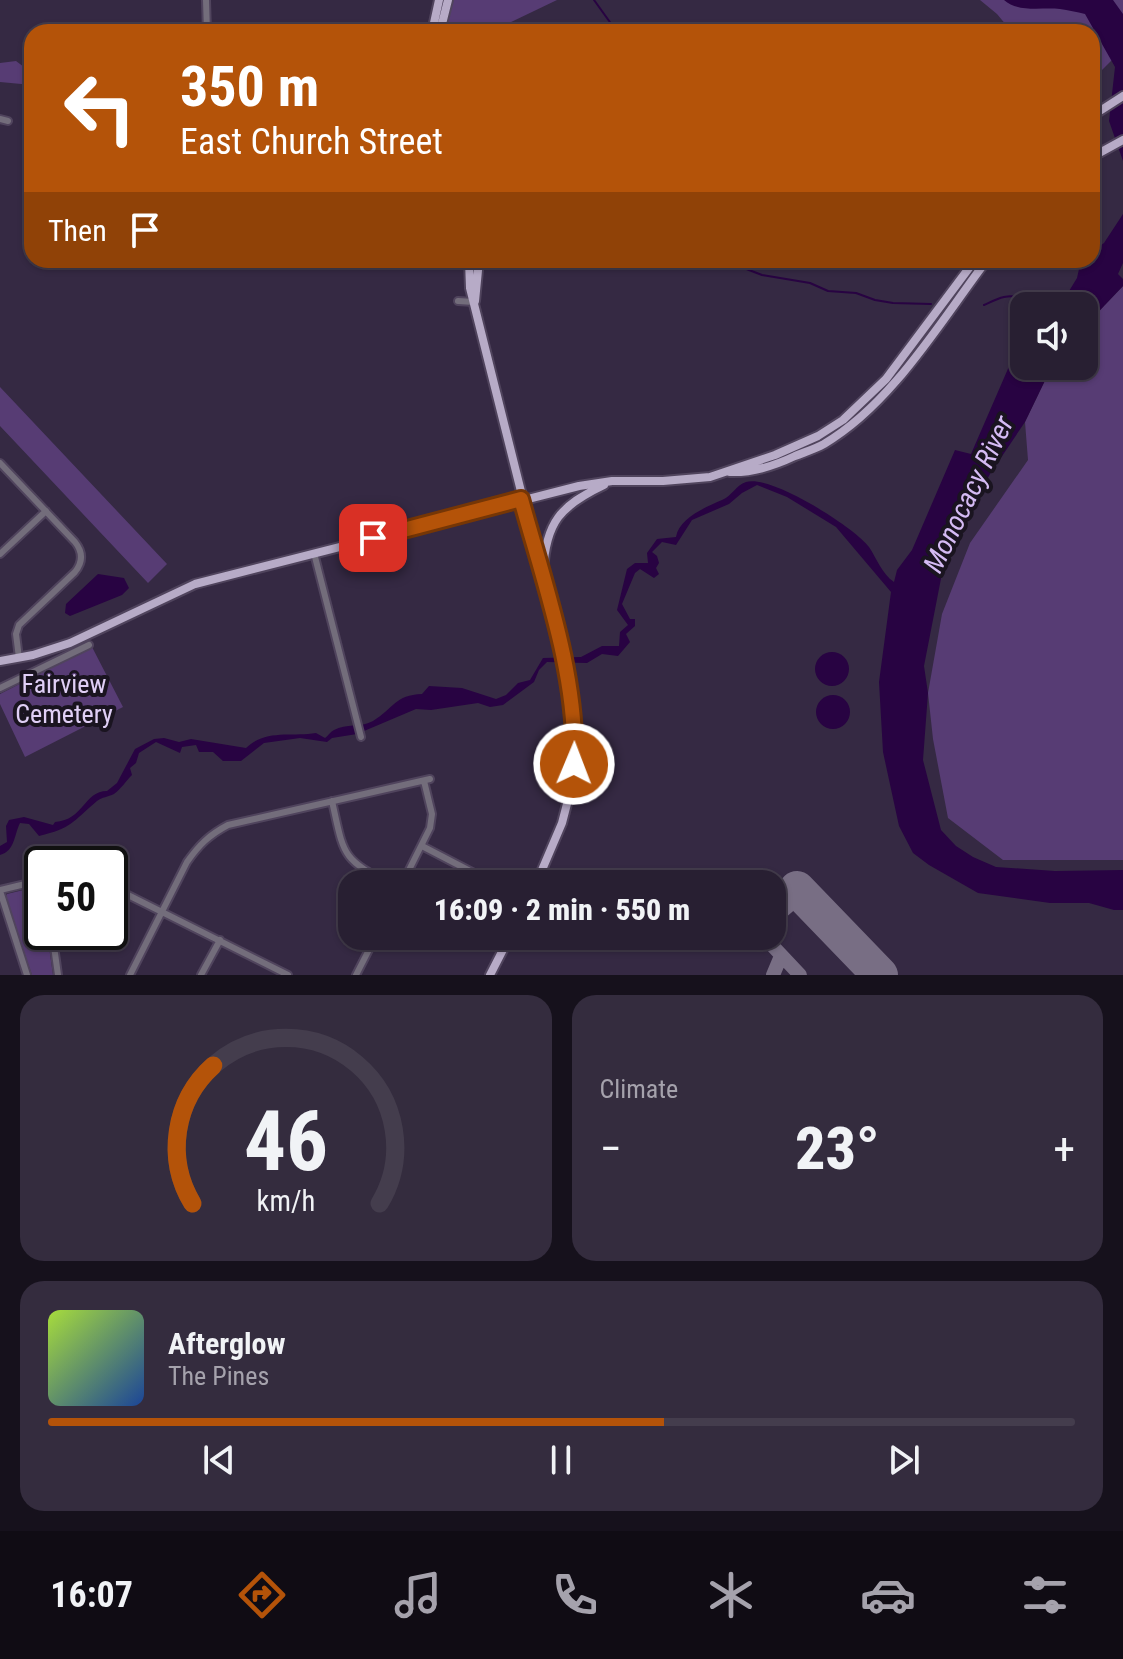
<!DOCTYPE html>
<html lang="en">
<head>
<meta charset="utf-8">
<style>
  body { margin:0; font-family:"Roboto Condensed",sans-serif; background:#342c3e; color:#f1f3f6; height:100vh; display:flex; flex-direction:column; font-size:30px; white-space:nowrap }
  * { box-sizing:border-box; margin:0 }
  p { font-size:26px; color:#a5a2ac }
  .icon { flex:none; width:44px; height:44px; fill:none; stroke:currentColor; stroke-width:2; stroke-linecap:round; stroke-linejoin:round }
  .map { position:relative; height:975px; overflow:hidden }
  .panel { display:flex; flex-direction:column; gap:20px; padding:20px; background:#16111c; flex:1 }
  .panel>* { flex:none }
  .top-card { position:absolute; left:24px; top:24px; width:1076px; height:244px; border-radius:24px; box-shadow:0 2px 6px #0004,0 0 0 2px #443d4d; background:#b45309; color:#fff; overflow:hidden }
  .buttons { position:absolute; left:1010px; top:292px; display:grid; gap:16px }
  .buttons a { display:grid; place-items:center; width:88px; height:88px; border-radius:16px; background:#281f32; box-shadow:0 2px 6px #0004,0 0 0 2px #443d4d; font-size:40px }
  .speed { position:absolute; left:24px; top:846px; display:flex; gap:16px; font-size:40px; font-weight:700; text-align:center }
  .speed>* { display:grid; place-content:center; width:104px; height:104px; border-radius:50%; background:#281f32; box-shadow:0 2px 6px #0004,0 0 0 2px #443d4d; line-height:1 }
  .speed .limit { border:4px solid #111; border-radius:12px; background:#fff; color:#111 }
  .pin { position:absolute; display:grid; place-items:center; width:68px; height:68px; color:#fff; margin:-34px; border-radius:16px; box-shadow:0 4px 12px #0006 }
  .me { position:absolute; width:88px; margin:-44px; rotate:1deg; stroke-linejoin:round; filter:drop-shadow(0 0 6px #0008) }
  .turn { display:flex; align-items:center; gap:28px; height:168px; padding:0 24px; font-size:36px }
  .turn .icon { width:104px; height:104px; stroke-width:2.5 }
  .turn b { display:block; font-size:56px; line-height:68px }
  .then { display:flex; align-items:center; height:76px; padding:0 24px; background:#0003; gap:16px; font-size:30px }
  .big { font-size:60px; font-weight:800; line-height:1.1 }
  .panel .widget { flex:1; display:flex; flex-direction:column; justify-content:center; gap:12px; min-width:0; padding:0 28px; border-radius:24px; background:#342c3e }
  .panel .dial { align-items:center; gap:0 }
  .dial svg { height:208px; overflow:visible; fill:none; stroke:#443d4d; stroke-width:7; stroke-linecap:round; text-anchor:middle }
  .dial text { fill:#f1f3f6; stroke:none }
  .song { display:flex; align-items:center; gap:24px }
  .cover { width:96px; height:96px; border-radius:12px; background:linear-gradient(135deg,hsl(80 70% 55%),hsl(220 70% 35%)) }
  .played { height:8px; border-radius:4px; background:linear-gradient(90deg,#b45309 60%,#443d4d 60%) }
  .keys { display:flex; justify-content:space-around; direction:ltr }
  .heat { display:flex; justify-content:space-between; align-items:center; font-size:44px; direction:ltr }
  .panel .tiles { flex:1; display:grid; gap:20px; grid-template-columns:1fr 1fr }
  .widget:last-child { grid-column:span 2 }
  .trip { position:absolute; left:338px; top:870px; width:448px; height:80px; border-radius:24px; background:#281f32; box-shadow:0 2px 6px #0004,0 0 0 2px #443d4d; font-weight:800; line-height:80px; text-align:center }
  .tab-bar { display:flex; height:128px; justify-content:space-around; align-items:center; background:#100c14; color:#a5a2ac }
  .tab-bar .icon { width:56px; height:56px }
  .tab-bar .selected { color:#b45309 }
  .tab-bar b { font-size:36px; color:#f1f3f6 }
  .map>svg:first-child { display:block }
  .green { fill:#573c74 }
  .water { fill:#280342 }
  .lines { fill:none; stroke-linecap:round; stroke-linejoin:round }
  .stream { stroke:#280342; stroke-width:2 }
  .taxiway { stroke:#786e84; stroke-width:14 }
  .runway { stroke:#786e84; stroke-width:36 }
  .minor-casing { stroke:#50445d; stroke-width:10 }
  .major-casing { stroke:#50445d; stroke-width:12 }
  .minor { stroke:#736d7b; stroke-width:6 }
  .major { stroke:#b7abc7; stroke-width:8 }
  .route-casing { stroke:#753606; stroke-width:20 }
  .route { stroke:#b45309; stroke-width:14 }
  .labels { text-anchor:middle; stroke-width:8; stroke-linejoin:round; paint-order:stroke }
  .park-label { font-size:26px; fill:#e0cff6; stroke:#1a1420 }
  .water-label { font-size:28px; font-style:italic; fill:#d5bbf4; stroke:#1a1420 }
</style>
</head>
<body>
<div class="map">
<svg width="1123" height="975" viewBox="0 0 1123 975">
  <rect width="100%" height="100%" fill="#352943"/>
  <path class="green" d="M449 0H557L490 32H447Z
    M980 0H1123V49L1092 80V32H1012L997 14Z
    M16 61 32 73V85L0 82V63Z
    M1123 286V860H1003L948 818 933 739 928 693 942 614 970 543 1028 460 1025 422 1052 366H1084V327Z
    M0 387 167 564 148 583 0 426Z
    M92 647 123 707 25 757 0 704V694Z
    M40 886 42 887V932H47L53 975H32L5 898 7 894Z"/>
  <path class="water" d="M1004 0H1113L1123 14V161L1109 121 1115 67 1085 14C1077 12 1068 10 1060 9 1041 7 1019 13 1004 0Z
    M1123 214V263L1118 274 1123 279V286L1084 327V306H1045L1055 297 1066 296 1077 278 1081 260H1092V249L1094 250 1104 243Z
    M1024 337V366H1052L1025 422 990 474 945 558 924 666 928 693 923 760 941 830 956 846 973 857 996 867 1055 871 1123 870V910H1114L1089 903H1050L978 893 929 865 913 853 899 826 883 752 879 682 891 592 836 527 787 497 757 485 742 493 729 504 692 520 676 545 662 542 652 552 657 556 659 563 656 568 659 574 654 578 640 569 635 573 622 604 630 619H635V626L626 634 630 642 618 656 602 654 587 663 547 662 539 670 534 682 503 705 490 707 478 703 431 710 416 709 357 734 332 738 327 742 300 738 264 743 241 761H223L213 752H199L196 745 182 747 180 753 156 742 139 753 136 763 130 768 132 775C126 781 121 789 114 794 108 797 102 797 97 801 71 823 72 828 39 836L29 824 20 823C14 835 15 851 0 855V846L7 842 6 826 9 820 24 817 53 825 55 822C84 820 84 791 107 791L117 783 135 749 154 739 164 738 179 742 191 739 246 748C265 729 292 737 316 733L325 738C328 736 330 732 334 730 346 723 361 728 373 721 394 708 395 695 422 694L429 686 462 688 496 699 506 695 518 683 530 680 543 658 581 657 602 646H619L620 632 628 625 617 610 627 569 635 563H648L647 553 657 539 676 537C679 518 706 507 722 500 732 496 736 485 746 482 770 474 854 527 869 547 877 559 882 574 894 582L897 570 912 550 955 450 971 454 1017 348Z
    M98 574 124 578 129 588 122 595 70 616 65 613 66 604Z
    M815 669a17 17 0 1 1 34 0a17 17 0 1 1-34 0Z
    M816 712a17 17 0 1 1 34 0a17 17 0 1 1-34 0Z"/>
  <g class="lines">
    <path class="stream" d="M594 0 617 32
      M723 260 762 275 810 283 828 291 856 293 875 300 893 303 931 304
      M984 305C997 299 1007 293 1022 298L1029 306"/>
    <path class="taxiway" d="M772 920 792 903H811
      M766 936 768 941 800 975
      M773 975 781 956"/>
    <path class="runway" d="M797 889 880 975"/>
    <defs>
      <path id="minor" d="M206 0 207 32
        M0 119 8 121
        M458 301 474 302
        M0 463 75 542C83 552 83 562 75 572L19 625 16 634 19 658
        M314 553 361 737
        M0 554 46 511
        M0 688 89 645
        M332 801C344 855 341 859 391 884
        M422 846 495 884
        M402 884 430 828 432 814 424 781
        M110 886 288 975
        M0 890 42 880
        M0 891 27 975
        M52 932 58 975
        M130 975 187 862C199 845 209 835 228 825L430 779
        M201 975 220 940
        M356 975 376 936"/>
      <path id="major" d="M432 32 439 0
        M440 32 448 0
        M1092 116 1123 96
        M1092 157 1123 140
        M469 260 470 288 556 631 576 728 574 764 568 800 562 823 536 884
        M475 301 479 260
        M730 472C753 473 774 466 795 456 805 452 815 449 824 444 892 404 940 322 987 260
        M543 571C546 522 560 506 604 485
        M0 661 33 655 70 643 195 584 579 486 612 481H663L710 477 775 455 818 436 843 420 886 379 975 260
        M490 975 510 936"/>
    </defs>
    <use href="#minor" class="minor-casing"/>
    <use href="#major" class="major-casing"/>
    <use href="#minor" class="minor"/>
    <use href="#major" class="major"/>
  </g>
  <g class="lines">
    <defs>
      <path id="route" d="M373 538 521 499C544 583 578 677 574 764"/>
    </defs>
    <use href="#route" class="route-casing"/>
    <use href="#route" class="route"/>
  </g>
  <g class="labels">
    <g class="park-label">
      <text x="64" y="693">Fairview<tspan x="64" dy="30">Cemetery</tspan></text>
    </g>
    <g class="water-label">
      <text transform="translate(968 494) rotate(-64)" y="10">Monocacy River</text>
    </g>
  </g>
</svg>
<div class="buttons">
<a><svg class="icon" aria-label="sound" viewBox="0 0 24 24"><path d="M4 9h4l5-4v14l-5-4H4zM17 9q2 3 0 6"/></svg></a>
</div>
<div class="speed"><div class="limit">50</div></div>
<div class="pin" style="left:373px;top:538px;background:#d93025"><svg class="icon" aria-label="arrive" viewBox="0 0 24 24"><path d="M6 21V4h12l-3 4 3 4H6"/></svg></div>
<svg class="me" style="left:574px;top:764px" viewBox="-20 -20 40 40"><circle r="17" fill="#b45309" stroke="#fff" stroke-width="3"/><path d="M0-11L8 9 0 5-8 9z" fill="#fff"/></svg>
<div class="trip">16:09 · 2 min · 550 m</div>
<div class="top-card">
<div class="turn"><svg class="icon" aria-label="left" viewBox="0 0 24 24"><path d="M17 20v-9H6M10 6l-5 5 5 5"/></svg><div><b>350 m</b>East Church Street</div></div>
<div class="then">Then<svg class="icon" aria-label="arrive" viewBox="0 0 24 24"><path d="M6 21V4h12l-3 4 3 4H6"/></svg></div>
</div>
</div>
<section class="panel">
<div class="tiles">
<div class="widget dial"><svg viewBox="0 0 100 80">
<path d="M14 69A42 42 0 1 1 86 69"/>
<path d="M14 69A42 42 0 0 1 22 16" stroke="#b45309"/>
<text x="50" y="56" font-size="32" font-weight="700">46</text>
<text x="50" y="72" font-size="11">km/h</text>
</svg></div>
<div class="widget"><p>Climate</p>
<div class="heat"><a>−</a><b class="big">23°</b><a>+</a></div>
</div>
<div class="widget">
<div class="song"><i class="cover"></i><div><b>Afterglow</b><p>The Pines</p></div></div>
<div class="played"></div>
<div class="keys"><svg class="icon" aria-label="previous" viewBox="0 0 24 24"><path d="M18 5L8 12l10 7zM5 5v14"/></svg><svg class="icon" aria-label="pause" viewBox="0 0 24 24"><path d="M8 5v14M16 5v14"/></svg><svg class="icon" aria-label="next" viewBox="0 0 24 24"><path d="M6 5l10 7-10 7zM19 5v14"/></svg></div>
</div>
</div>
</section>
<nav class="tab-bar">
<b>16:07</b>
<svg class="icon selected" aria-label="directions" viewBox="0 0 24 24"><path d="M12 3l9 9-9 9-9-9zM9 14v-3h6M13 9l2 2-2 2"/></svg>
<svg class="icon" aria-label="music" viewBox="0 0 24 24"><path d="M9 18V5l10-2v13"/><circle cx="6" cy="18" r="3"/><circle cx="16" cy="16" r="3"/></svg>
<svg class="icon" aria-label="phone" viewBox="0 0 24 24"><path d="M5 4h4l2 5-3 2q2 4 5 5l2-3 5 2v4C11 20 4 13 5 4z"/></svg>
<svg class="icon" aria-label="climate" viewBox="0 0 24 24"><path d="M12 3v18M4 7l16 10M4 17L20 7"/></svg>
<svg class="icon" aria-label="car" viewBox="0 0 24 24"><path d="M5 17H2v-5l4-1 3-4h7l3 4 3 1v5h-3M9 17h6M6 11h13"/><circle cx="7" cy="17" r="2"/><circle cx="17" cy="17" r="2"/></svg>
<svg class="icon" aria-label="filters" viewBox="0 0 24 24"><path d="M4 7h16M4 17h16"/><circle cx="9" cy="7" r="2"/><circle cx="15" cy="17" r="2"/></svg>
</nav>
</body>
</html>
